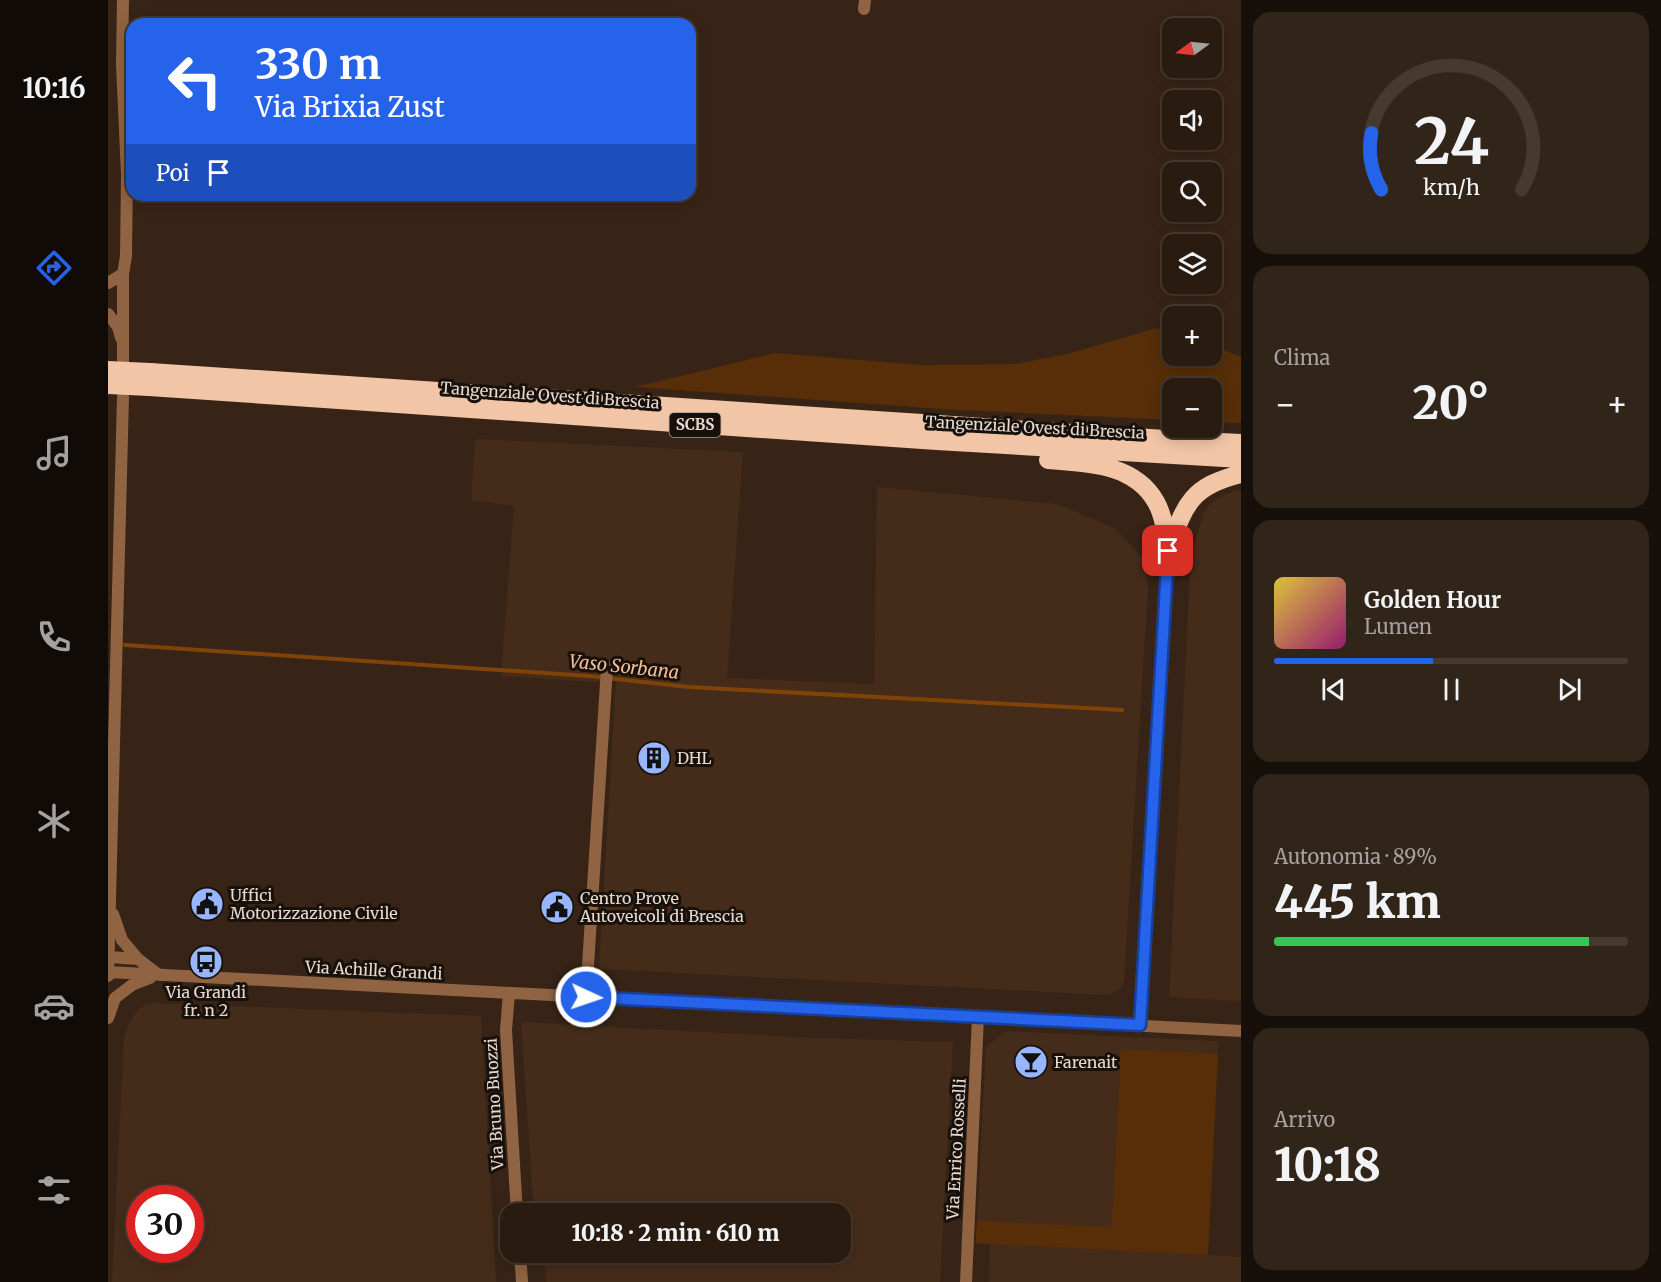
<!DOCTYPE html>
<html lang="it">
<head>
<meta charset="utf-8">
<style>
  body { margin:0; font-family:Merriweather,serif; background:#312419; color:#f1f3f6; height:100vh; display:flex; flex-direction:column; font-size:22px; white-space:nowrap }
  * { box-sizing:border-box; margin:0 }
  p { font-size:20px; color:#a5a19f }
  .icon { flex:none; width:33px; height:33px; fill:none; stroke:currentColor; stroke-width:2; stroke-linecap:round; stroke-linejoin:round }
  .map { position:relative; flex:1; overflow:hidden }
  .side { display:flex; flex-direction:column; gap:12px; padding:12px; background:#170f09; width:420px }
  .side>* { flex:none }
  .top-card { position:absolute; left:18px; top:18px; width:570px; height:183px; border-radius:18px; box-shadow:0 3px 15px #0003,0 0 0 2px #453930; background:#2563eb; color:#fff; overflow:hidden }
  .needle { width:39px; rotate:255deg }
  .fabs { position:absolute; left:1054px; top:18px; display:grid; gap:12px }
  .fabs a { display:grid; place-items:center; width:60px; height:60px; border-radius:12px; background:#291b10; box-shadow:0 3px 15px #0003,0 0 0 2px #453930; font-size:30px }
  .speed { position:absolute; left:18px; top:1185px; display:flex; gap:12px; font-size:30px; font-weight:700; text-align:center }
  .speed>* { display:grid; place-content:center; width:78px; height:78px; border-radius:50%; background:#291b10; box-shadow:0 3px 15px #0003,0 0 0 2px #453930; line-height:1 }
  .speed .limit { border:9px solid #d22; background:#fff; color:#111 }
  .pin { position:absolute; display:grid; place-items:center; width:51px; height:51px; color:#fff; margin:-26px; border-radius:12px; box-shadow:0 3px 9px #0006 }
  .me { position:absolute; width:66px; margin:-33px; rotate:93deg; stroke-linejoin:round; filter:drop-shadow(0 0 4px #0008) }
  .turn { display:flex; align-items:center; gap:21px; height:126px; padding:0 30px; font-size:27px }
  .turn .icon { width:78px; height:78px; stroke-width:2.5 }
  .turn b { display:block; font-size:42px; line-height:51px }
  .then { display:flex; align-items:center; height:57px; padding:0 30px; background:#0003; gap:12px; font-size:22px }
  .big { font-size:45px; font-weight:800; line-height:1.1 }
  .side .tile { flex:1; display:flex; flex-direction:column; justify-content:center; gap:9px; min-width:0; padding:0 21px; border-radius:18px; background:#312419 }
  .side .dial { align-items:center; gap:0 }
  .dial svg { height:156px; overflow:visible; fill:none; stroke:#453930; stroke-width:7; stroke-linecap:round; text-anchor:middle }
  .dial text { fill:#f1f3f6; stroke:none }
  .song { display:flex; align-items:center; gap:18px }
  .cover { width:72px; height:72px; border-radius:9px; background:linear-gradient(135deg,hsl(50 70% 55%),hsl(320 70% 35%)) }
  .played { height:6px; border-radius:3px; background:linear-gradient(90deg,#2563eb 45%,#453930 45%) }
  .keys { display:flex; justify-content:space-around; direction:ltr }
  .heat { display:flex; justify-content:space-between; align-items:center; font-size:33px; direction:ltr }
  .charge { height:9px; border-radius:4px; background:linear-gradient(90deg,#34c759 89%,#453930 0) }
  .trip { position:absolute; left:392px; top:1203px; width:351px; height:60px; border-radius:18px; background:#291b10; box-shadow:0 3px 15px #0003,0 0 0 2px #453930; font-weight:800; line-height:60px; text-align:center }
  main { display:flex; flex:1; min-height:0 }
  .dock { display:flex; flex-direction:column; width:108px; justify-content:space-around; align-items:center; background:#100b06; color:#a5a19f }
  .dock .icon { width:42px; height:42px }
  .dock .active { color:#2563eb }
  .dock b { font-size:27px; color:#f1f3f6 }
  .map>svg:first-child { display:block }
  .built { fill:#452c1a; fill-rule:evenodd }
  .green { fill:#572e08 }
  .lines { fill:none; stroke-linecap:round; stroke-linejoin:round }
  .stream { stroke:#804307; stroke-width:4 }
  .street { stroke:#906342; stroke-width:12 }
  .highway { stroke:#f2c5a6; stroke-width:18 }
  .highway-bridge { stroke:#f2c5a6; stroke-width:18 }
  .route-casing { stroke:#184099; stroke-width:15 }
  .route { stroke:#2563eb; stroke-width:10 }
  .labels { text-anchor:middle; stroke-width:6; stroke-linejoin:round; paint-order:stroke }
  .shield { fill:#18100a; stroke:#a89d95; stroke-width:1.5 }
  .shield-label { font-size:15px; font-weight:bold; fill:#e6d9d0 }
  .street-label { font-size:16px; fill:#e6d9d0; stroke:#18100a }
  .poi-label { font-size:16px; fill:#e6d9d0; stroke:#18100a; text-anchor:start }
  .water-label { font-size:18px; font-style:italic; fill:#f5be97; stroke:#18100a }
</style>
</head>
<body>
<main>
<nav class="dock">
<b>10:16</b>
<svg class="icon active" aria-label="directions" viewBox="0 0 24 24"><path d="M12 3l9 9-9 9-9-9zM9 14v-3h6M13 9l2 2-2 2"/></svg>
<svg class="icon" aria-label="music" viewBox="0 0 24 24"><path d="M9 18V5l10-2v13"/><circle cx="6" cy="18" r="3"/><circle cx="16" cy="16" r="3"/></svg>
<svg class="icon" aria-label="phone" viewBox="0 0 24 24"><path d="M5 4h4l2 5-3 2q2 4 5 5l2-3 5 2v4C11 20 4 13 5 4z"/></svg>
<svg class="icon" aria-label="climate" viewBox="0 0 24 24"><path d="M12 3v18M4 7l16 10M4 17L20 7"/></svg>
<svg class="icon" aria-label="car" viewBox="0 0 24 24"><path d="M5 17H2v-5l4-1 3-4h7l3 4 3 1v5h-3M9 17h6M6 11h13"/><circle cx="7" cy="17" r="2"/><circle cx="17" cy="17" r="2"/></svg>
<svg class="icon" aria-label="filters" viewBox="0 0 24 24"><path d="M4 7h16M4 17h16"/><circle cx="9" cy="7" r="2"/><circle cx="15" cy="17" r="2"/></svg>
</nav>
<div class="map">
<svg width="1133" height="1282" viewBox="0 0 1133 1282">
  <rect width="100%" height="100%" fill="#372416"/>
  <path class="built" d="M367 439 635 452 619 678 766 684 769 487 949 504 1006 528 1038 561 1040 587 1016 981 1012 989 1005 993 999 995 491 969 508 680 488 682 393 676 406 506 363 500Z
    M1127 491H1133V1001L1061 997 1083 553 1096 513 1103 503 1115 495Z
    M46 1003 373 1016 388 1282H4L16 1038 20 1025 28 1012 37 1005ZM32 1198H82V1250H32Z
    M413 1022 706 1038 845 1042 832 1282H438L436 1253 732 1252V1214L426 1213Z
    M897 1031 1110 1041 1100 1255 1133 1257V1282H881L882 1244 868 1243 878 1047Z"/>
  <path class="green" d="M1049 328 1065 333V356H1104V345L1133 357V423L1104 422V388H1065V420L848 410 527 387 667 353 814 365 908 364 959 354Z
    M1013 1049 1110 1054 1100 1255 868 1243 869 1221 1004 1227Z"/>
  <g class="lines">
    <path class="stream" d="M17 645 481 676 581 687 1014 710"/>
    <path class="street" d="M15 0 14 64 19 175 18 256 15 274V362
      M756 9 757 0
      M0 283 15 274
      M0 314 10 327 13 338
      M5 914 14 940 30 959 51 975
      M1 957 30 959
      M0 972 1133 1031
      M0 976 15 397
      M401 993 398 1030 409 1214
      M478 997 499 667
      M0 1018 7 998 24 985 42 978
      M1032 1025 1060 551
      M412 1252 414 1282
      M858 1282 870 1017"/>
    <path class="highway" d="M42 372 1072 440 1133 443
      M41 387 829 441 1133 459
      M940 460C978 463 1026 463 1048 502 1056 516 1058 535 1060 551
      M1061 549C1077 504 1083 486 1133 474"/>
    <path class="highway-bridge" d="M0 370 42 372
      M0 385 41 387"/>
  </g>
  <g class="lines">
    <defs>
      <path id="route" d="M478 997 1032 1025 1060 551"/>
    </defs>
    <use href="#route" class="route-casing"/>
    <use href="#route" class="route"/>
  </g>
  <defs>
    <symbol id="building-disc" viewBox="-11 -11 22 22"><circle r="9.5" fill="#98b6fd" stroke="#18100a"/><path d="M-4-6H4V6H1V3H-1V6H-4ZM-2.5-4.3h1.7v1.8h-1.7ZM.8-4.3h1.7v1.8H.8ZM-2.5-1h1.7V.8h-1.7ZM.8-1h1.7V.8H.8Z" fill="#111"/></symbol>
    <symbol id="civic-disc" viewBox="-11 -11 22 22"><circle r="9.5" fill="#98b6fd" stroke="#18100a"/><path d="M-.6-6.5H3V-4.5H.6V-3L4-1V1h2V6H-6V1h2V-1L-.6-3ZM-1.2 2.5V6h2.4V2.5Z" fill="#111"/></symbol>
    <symbol id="bus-disc" viewBox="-11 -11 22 22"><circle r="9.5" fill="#98b6fd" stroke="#18100a"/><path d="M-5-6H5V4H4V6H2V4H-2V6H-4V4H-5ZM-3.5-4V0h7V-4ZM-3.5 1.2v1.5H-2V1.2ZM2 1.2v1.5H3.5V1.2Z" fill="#111"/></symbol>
    <symbol id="bar-disc" viewBox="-11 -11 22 22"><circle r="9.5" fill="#98b6fd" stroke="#18100a"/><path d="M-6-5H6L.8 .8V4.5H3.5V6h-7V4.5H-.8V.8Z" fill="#111"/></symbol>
  </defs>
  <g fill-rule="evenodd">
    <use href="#building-disc" x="527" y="739" width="38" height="38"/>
    <use href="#civic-disc" x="80" y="885" width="38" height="38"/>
    <use href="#civic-disc" x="430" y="888" width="38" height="38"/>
    <use href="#bus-disc" x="79" y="943" width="38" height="38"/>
    <use href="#bar-disc" x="904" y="1043" width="38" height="38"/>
  </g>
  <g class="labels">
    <rect class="shield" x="561.5" y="413" width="51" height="24" rx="4.5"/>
    <g class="shield-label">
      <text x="587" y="430">SCBS</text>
    </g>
    <g class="street-label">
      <text transform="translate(442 395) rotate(4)" y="6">Tangenziale Ovest di Brescia</text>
      <text transform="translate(927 427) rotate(3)" y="6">Tangenziale Ovest di Brescia</text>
      <text transform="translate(266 970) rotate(3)" y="6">Via Achille Grandi</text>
      <text transform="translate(386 1104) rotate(-93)" y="6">Via Bruno Buozzi</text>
      <text transform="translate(848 1149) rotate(-87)" y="6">Via Enrico Rosselli</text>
    </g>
    <g class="poi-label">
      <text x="569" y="764">DHL</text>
      <text x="122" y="901">Uffici<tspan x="122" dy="18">Motorizzazione Civile</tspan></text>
      <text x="472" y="904">Centro Prove<tspan x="472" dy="18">Autoveicoli di Brescia</tspan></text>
      <text x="98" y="998" text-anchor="middle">Via Grandi<tspan x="98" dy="18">fr. n 2</tspan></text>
      <text x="946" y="1068">Farenait</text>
    </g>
    <g class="water-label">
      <text transform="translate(516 667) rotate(6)" y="6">Vaso Sorbana</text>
    </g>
  </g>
</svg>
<div class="fabs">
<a><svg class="needle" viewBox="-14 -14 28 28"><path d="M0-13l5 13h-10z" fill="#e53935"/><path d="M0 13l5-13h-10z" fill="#a5a19f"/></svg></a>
<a><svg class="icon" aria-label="sound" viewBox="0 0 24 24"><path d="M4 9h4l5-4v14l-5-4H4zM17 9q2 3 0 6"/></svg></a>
<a><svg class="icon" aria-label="search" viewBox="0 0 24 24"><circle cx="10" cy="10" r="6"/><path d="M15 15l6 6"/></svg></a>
<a><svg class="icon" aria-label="layers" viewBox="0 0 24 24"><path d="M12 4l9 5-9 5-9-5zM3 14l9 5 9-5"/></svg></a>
<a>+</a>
<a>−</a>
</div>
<div class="speed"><div class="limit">30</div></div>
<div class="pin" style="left:1060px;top:551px;background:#d93025"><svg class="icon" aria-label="arrive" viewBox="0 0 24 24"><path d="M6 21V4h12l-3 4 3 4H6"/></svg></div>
<svg class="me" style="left:478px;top:997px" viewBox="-20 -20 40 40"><circle r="17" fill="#2563eb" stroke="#fff" stroke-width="3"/><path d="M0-11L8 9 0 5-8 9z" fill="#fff"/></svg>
<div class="trip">10:18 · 2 min · 610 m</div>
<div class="top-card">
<div class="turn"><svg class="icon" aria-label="left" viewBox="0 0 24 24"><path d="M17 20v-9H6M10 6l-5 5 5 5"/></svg><div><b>330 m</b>Via Brixia Zust</div></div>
<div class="then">Poi<svg class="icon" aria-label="arrive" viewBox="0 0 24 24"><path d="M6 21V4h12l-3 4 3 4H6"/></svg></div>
</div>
</div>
<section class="side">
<div class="tile dial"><svg viewBox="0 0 100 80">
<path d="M14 69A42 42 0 1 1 86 69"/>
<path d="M14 69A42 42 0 0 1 9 40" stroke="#2563eb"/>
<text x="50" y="56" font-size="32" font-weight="700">24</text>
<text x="50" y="72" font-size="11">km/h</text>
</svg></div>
<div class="tile"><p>Clima</p>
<div class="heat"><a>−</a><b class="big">20°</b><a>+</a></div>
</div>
<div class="tile">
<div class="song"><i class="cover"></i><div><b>Golden Hour</b><p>Lumen</p></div></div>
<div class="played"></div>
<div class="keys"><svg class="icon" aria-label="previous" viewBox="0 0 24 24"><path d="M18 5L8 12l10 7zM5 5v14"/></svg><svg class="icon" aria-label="pause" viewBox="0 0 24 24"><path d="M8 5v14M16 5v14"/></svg><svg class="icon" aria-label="next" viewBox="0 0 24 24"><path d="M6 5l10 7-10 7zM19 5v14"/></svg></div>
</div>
<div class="tile"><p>Autonomia · 89%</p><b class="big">445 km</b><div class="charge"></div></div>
<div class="tile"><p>Arrivo</p><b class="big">10:18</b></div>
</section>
</main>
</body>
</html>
